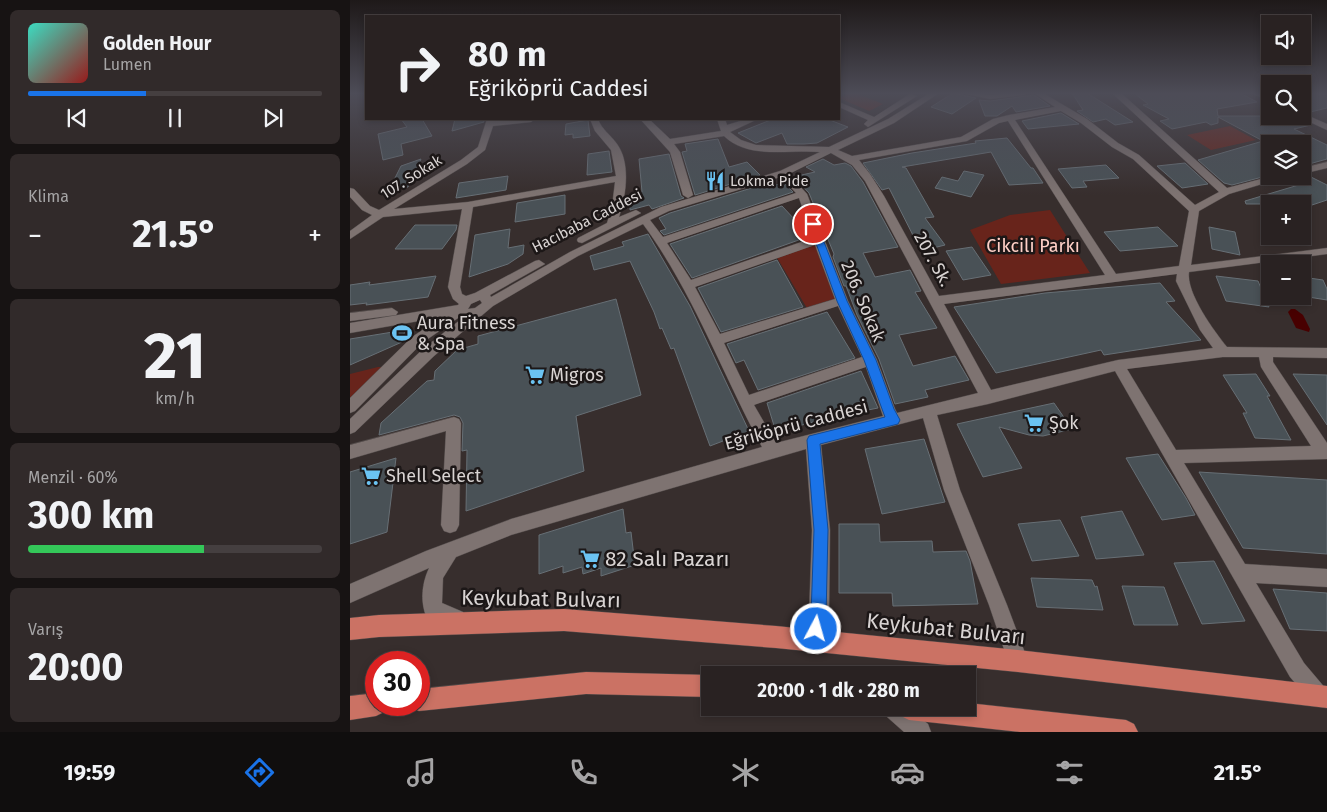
<!DOCTYPE html>
<html lang="tr">
<head>
<meta charset="utf-8">
<style>
  body { margin:0; font-family:"Fira Sans",sans-serif; background:#312a2a; color:#f1f3f6; height:100vh; display:flex; flex-direction:column; font-size:19px; white-space:nowrap }
  * { box-sizing:border-box; margin:0 }
  p { font-size:16px; color:#a5a4a5 }
  .icon { flex:none; width:28px; height:28px; fill:none; stroke:currentColor; stroke-width:2; stroke-linecap:round; stroke-linejoin:round }
  .map { position:relative; flex:1; overflow:hidden }
  .details { display:flex; flex-direction:column; gap:10px; padding:10px; background:#171313; width:350px }
  .details>* { flex:none }
  .hud { position:absolute; left:15px; top:15px; width:475px; height:105px; border-radius:0px; box-shadow:0 2px 8px #0003,0 0 0 1px #453f40; background:#292222; color:#f1f3f6; overflow:hidden }
  .fabs { position:absolute; left:911px; top:15px; display:grid; gap:10px }
  .fabs a { display:grid; place-items:center; width:50px; height:50px; border-radius:0px; background:#292222; box-shadow:0 2px 8px #0003,0 0 0 1px #453f40; font-size:25px }
  .speed { position:absolute; left:15px; top:651px; display:flex; gap:10px; font-size:25px; font-weight:700; text-align:center }
  .speed>* { display:grid; place-content:center; width:65px; height:65px; border-radius:50%; background:#292222; box-shadow:0 2px 8px #0003,0 0 0 1px #453f40; line-height:1 }
  .speed .limit { border:8px solid #d22; background:#fff; color:#111 }
  .pin { position:absolute; display:grid; place-items:center; width:42px; height:42px; color:#fff; margin:-21px; border:2px solid #fff; border-radius:50%; box-shadow:0 1px 5px #0007 }
  .me { position:absolute; width:55px; margin:-28px; rotate:6deg; stroke-linejoin:round; filter:drop-shadow(0 0 4px #0008) }
  .turn { display:flex; align-items:center; gap:18px; height:105px; padding:0 20px; font-size:22px }
  .turn .icon { width:65px; height:65px; stroke-width:2.5 }
  .turn b { display:block; font-size:35px; line-height:42px }
  .big { font-size:38px; font-weight:700; line-height:1.1 }
  .details .card { flex:1; display:flex; flex-direction:column; justify-content:center; gap:8px; min-width:0; padding:0 18px; border-radius:8px; background:#312a2a }
  .details .dial { align-items:center; gap:0 }
  .dial b { font-size:65px; line-height:1 }
  .song { display:flex; align-items:center; gap:15px }
  .cover { width:60px; height:60px; border-radius:8px; background:linear-gradient(135deg,hsl(170 70% 55%),hsl(0 70% 35%)) }
  .played { height:5px; border-radius:2px; background:linear-gradient(90deg,#1a73e8 40%,#453f40 40%) }
  .keys { display:flex; justify-content:space-around; direction:ltr }
  .heat { display:flex; justify-content:space-between; align-items:center; font-size:28px; direction:ltr }
  .charge { height:8px; border-radius:4px; background:linear-gradient(90deg,#34c759 60%,#453f40 0) }
  .trip { position:absolute; left:351px; top:666px; width:275px; height:50px; border-radius:0px; background:#292222; box-shadow:0 2px 8px #0003,0 0 0 1px #453f40; font-weight:700; line-height:50px; text-align:center }
  .tab-bar { display:flex; height:80px; justify-content:space-around; align-items:center; background:#100e0e; color:#a5a4a5 }
  .tab-bar .icon { width:35px; height:35px }
  .tab-bar .active { color:#1a73e8 }
  .tab-bar b { font-size:22px; color:#f1f3f6 }
  main { display:flex; flex:1; min-height:0 }
  .map>svg:first-child { display:block }
  .green { fill:#68241b }
  .water { fill:#480000 }
  .building { fill:#495156; stroke:#676f75 }
  .lines { fill:none; stroke-linecap:round; stroke-linejoin:round }
  .street-casing { stroke:#524b4a; stroke-width:1 }
  .highway-casing { stroke:#524b4a; stroke-width:1 }
  .street { fill:#7e7371; fill-rule:evenodd }
  .highway { fill:#cb7264; fill-rule:evenodd }
  .route { fill:#1a73e8; stroke:#114b97 }
  .labels { text-anchor:middle; stroke-width:5; stroke-linejoin:round; paint-order:stroke }
  .far-street-label { font-size:15px; fill:#d9d4d3; stroke:#1c1717 }
  .far-poi-label { font-size:15px; fill:#d9d4d3; stroke:#1c1717; text-anchor:start }
  .park-label { font-size:18px; fill:#ffd0c7; stroke:#1c1717 }
  .street-label { font-size:18px; fill:#d9d4d3; stroke:#1c1717 }
  .poi-label { font-size:18px; fill:#d9d4d3; stroke:#1c1717; text-anchor:start }
  .near-poi-label { font-size:21px; fill:#d9d4d3; stroke:#1c1717; text-anchor:start }
  .near-street-label { font-size:21px; fill:#d9d4d3; stroke:#1c1717 }
</style>
</head>
<body>
<main>
<section class="details">
<div class="card">
<div class="song"><i class="cover"></i><div><b>Golden Hour</b><p>Lumen</p></div></div>
<div class="played"></div>
<div class="keys"><svg class="icon" aria-label="previous" viewBox="0 0 24 24"><path d="M18 5L8 12l10 7zM5 5v14"/></svg><svg class="icon" aria-label="pause" viewBox="0 0 24 24"><path d="M8 5v14M16 5v14"/></svg><svg class="icon" aria-label="next" viewBox="0 0 24 24"><path d="M6 5l10 7-10 7zM19 5v14"/></svg></div>
</div>
<div class="card"><p>Klima</p>
<div class="heat"><a>−</a><b class="big">21.5°</b><a>+</a></div>
</div>
<div class="card dial"><b>21</b><p>km/h</p></div>
<div class="card"><p>Menzil · 60%</p><b class="big">300 km</b><div class="charge"></div></div>
<div class="card"><p>Varış</p><b class="big">20:00</b></div>
</section>
<div class="map">
<svg width="977" height="732" viewBox="0 0 977 732">
  <rect width="100%" height="100%" fill="#372e2d"/>
  <path class="green" d="M499 93H505L533 104 519 111 489 98Z
    M880 126 906 140 861 150 837 135Z
    M700 210 740 273 651 284 620 230 660 215Z
    M467 241 489 300 458 310 426 256Z
    M28 367H35L0 401V374Z"/>
  <path class="water" d="M941 309H945L953 315 960 329 959 332 946 328 938 312Z"/>
  <path class="building" d="M603 93 626 98 602 114 581 107Z
    M722 93H737L783 122 765 125 756 119 743 122 727 111 733 110Z
    M784 93H890L907 102 867 109 868 116H945L961 125 944 129 977 145V159L952 166V144H920V175L882 185 874 183 848 160 913 141 868 117V123L861 125 856 122 822 129 810 121 819 119 793 105 798 104Z
    M952 93H967L977 97V108L956 113 952 111Z
    M684 95 700 106 666 112 662 106 647 116H635L629 100 640 101Z
    M711 113 729 124 678 129 672 121Z
    M51 119H72L82 136 51 144 53 155 33 160 28 134 57 127Z
    M105 119H133L134 122 102 131Z
    M423 119H477L498 127 467 143 454 144H437L432 133 406 143 388 133Z
    M238 120 240 136 223 138V134L215 135 216 124Z
    M657 138 681 168H683L693 183 659 185 641 152 552 167 556 168 584 217 575 218 595 245 571 251 539 188 532 190 513 163 562 153 626 143 625 141Z
    M368 139 379 167 397 162 410 175 345 195 332 152 337 151 335 144Z
    M259 151 262 172 237 175 238 154Z
    M319 154 331 196 334 198 302 209 299 205 280 210V202L285 198 284 193 292 192 289 159Z
    M71 159 58 187 39 190 51 166Z
    M473 159 484 165 495 163 501 166 513 182 548 247 513 253 525 277 560 270 571 291 565 292 587 328 549 335 563 366 605 356 619 380 575 390 578 397 545 404 529 359 507 315 496 286H494L483 257 484 254 459 193 446 179H449L447 176 465 172 456 167Z
    M835 163 858 184 832 188 807 166Z
    M756 165 769 178 733 181 737 187 722 188 708 169Z
    M614 171 634 175 621 197 585 188 592 177 608 181Z
    M957 175 977 185V200L953 208 952 204H896L895 201 952 184V176Z
    M158 176 156 190 106 198 109 183Z
    M418 183 421 186 434 183 443 192 314 235 310 231 316 229 309 218 320 213Z
    M215 195V214L165 222 167 203Z
    M432 206 460 236 342 278 320 244Z
    M65 225H107L106 230 92 249H45Z
    M808 227 828 246 770 251 754 232Z
    M859 227 885 232 890 255 862 249Z
    M160 229 158 248 174 245 173 254 158 264 119 277 125 235Z
    M298 234 340 306 399 431 360 446 324 348 321 349 312 328 310 329 304 312 280 261 244 270 240 256 274 246 272 242Z
    M622 247 641 275 613 280 596 251Z
    M427 260 453 307 371 332 348 288Z
    M86 276 78 297 16 305 17 303 0 305V285L20 282 19 285Z
    M866 276 908 281 919 307 876 301Z
    M952 277 973 280 977 289V300L952 296Z
    M810 283 825 301 816 302 851 340 754 355 751 350 646 373 604 307 695 293Z
    M266 299 291 395 226 416 234 471 116 511 117 450 112 451 113 423 110 417 104 415 29 435 31 423 77 381 84 380 85 371 107 350 128 344V336Z
    M477 312 505 358 408 390 394 360 386 363 377 344Z
    M55 330 52 342 0 365V339Z
    M511 371 528 408 493 415V414L426 432 417 403Z
    M906 374 920 396H917L941 440 905 438 893 413H897L873 375Z
    M943 374 977 375V425Z
    M704 403 722 429 693 436 679 435 649 427 672 468 633 477 607 424Z
    M574 439 595 502 532 514 515 449Z
    M808 454 836 498 845 515 812 520 776 458Z
    M46 458 37 532 0 544V472Z
    M849 472 977 480V554L893 548Z
    M273 509 276 533 281 532 285 565 251 576V568L233 574 232 567 213 573V566L189 574V535Z
    M772 511 794 555 746 559 731 517Z
    M710 520 729 556 682 561 668 524Z
    M489 524H529L530 542 582 541 583 552 616 551 620 561 628 604 543 606 542 593H489Z
    M864 561 895 621 852 624 824 563Z
    M681 578 742 580 745 587 747 586 753 610 687 607Z
    M772 586 814 587 828 625H784Z
    M923 589 977 593V631L940 629Z"/>
  <g class="lines">
    <defs>
      <path id="street" d="M580 93H589L544 123 488 150 502 156 611 137 643 119 659 115 705 107 684 93H693L737 119 768 143 789 155 845 205 869 192 762 93H771L877 188 922 176H939L879 194 849 211 841 265 977 248V254L839 272C836 293 864 331 877 347L977 348V358L923 357V362L977 443V459L834 463 895 564 977 569V587L906 583 954 663 976 689V703L969 706 962 703 940 677 765 371 638 404 587 415 610 490 657 605 678 661 675 668 668 671 661 668 658 661 639 605 594 490 573 418 471 445 480 530 479 616 471 648 464 651 457 648 454 641 459 616 462 530 456 449 161 535 106 557 93 578 92 603 113 612 116 619 113 626 106 629 76 616C70 600 72 583 79 568L0 603V584L76 551 161 519 412 447C372 373 343 292 293 224L228 256 143 306 84 356 5 432 0 434V419L74 348 114 317 111 316 72 343 5 411 0 413V398L62 337 92 317 0 333V323L108 305 109 304 103 299 98 287 112 209 33 217 0 239V231L22 215 12 210 0 197V188L4 189 20 206 29 210 111 160 128 147 137 119H145V121L185 119 181 122 143 126 135 150 117 164 44 209 118 202 266 176 261 150 245 131 240 119H248C252 130 260 134 267 144 281 163 276 196 269 217L286 210 291 213 232 243 228 242 227 240 228 238 257 223 262 207 265 182 123 207 110 287 112 294 116 296 125 293 185 261 189 260 195 264 140 295 141 297 220 252 311 207 430 171 470 152C439 149 399 160 374 136L324 144 330 152 343 195 338 198 333 195 320 152 290 119H299L320 139 371 131 367 119H375L377 125 397 119H408L380 132 391 140 406 145 479 147 538 119ZM711 111 731 123 762 147 783 159 839 211 829 266 766 274 665 120ZM658 121 755 275 589 296 534 196 520 174 509 160 617 141 649 123ZM481 153 502 165 515 181 628 393 547 413 545 409 527 360 498 301 457 194 439 174ZM431 177 446 193 313 237 300 220 319 211ZM449 198 463 238 341 280 317 243ZM465 245 485 299 370 334 345 287ZM827 274 826 281 850 330 863 348 768 360 641 390 594 304ZM130 300 132 303 125 308 118 309 121 304ZM488 306 512 357 399 395 374 343ZM873 357H909L911 367 961 446 826 450 777 369ZM516 367 533 416 426 443 404 405Z
        M612 93 640 95 678 93 674 95 640 99Z
        M904 93 920 95V100L905 95Z
        M972 93H977V95H973Z
        M560 94 567 96 518 127 514 124 518 120 489 107V102L524 117Z
        M952 113 977 124V130L949 117 952 116Z
        M977 162V168L952 174V168Z
        M42 308 48 312 46 315 0 321V313Z
        M104 417 109 419 111 423 109 525 106 531 100 533 94 531 91 525 96 431 0 459V445Z
        M533 708H559L578 724 581 732H554L536 716Z"/>
      <path id="highway" d="M214 609 426 626 668 650 977 686V708L668 672 426 648 214 631 29 637 0 640V618L29 615Z
        M236 672 360 675V697L236 694 69 711 61 708 60 705H69V689Z
        M26 693V705H37L34 712 26 716 0 720V696Z
        M618 703 776 720 784 724 788 732H670L559 720 551 716 547 708H618Z"/>
    </defs>
    <use href="#street" class="street-casing"/>
    <use href="#highway" class="highway-casing"/>
    <use href="#street" class="street"/>
    <use href="#highway" class="highway"/>
  </g>
  <linearGradient id="sky" x2="0" y2="1"><stop stop-color="#1e1919"/><stop offset="0.48" stop-color="#4d4c57"/><stop offset="1" stop-color="#4d4c57" stop-opacity="0"/></linearGradient>
  <rect width="977" height="195" fill="url(#sky)"/>
  <path class="route" d="M463 222 467 224 497 301 526 360 544 409 550 420 548 424 544 425 470 444 478 530 476 616 472 634 466 637 461 634 458 629 461 616 464 530 457 440 459 436 535 417 514 360 487 301 459 224Z"/>
  <defs>
    <symbol id="restaurant-bare" viewBox="-9 -9 18 18"><path d="M-5-6h1v4h1v-4h1v4h1v-4h1v5L-1.5 .5V6h-2V.5L-5-1ZM5-6V6H3V1.5H1.5Q1.5-4 5-6Z" fill="#6bc3f2" stroke="#1c1717" stroke-width="2.5" paint-order="stroke"/></symbol>
    <symbol id="stadium-bare" viewBox="-9 -9 18 18"><path d="M0-5a6.5 5 0 1 0 0 10a6.5 5 0 1 0 0-10ZM-3.5-1.8h7v3.6h-7Z" fill="#6bc3f2" stroke="#1c1717" stroke-width="2.5" paint-order="stroke"/></symbol>
    <symbol id="supermarket-bare" viewBox="-9 -9 18 18"><path d="M-6-5.5h2.5l.6 2H6L4.5 2H-2.5L-4.4-4H-6ZM-1.5 3.2a1.3 1.3 0 1 0 .1 0ZM3 3.2a1.3 1.3 0 1 0 .1 0Z" fill="#6bc3f2" stroke="#1c1717" stroke-width="2.5" paint-order="stroke"/></symbol>
  </defs>
  <g fill-rule="evenodd">
    <use href="#restaurant-bare" x="351" y="167" width="28" height="28"/>
    <use href="#stadium-bare" x="38" y="319" width="28" height="28"/>
    <use href="#supermarket-bare" x="171" y="361" width="28" height="28"/>
    <use href="#supermarket-bare" x="670" y="409" width="28" height="28"/>
    <use href="#supermarket-bare" x="7" y="462" width="28" height="28"/>
    <use href="#supermarket-bare" x="226" y="545" width="28" height="28"/>
  </g>
  <g class="labels">
    <g class="far-street-label">
      <text transform="translate(61 177) rotate(-32)" y="5">107. Sokak</text>
      <text transform="translate(237 221) rotate(-27)" y="5">Hacıbaba Caddesi</text>
    </g>
    <g class="far-poi-label">
      <text x="380" y="186">Lokma Pide</text>
    </g>
    <g class="park-label">
      <text x="683" y="252">Cikcili Parkı</text>
    </g>
    <g class="street-label">
      <text transform="translate(583 259) rotate(61)" y="6">207. Sk.</text>
      <text transform="translate(513 301) rotate(67)" y="6">206. Sokak</text>
      <text transform="translate(446 425) rotate(-15)" y="6">Eğriköprü Caddesi</text>
    </g>
    <g class="poi-label">
      <text x="67" y="329">Aura Fitness<tspan x="67" dy="21">&amp; Spa</tspan></text>
      <text x="200" y="381">Migros</text>
      <text x="699" y="429">Şok</text>
      <text x="36" y="482">Shell Select</text>
    </g>
    <g class="near-poi-label">
      <text x="255" y="566">82 Salı Pazarı</text>
    </g>
    <g class="near-street-label">
      <text transform="translate(191 599) rotate(1)" y="7">Keykubat Bulvarı</text>
      <text transform="translate(596 629) rotate(6)" y="7">Keykubat Bulvarı</text>
    </g>
  </g>
</svg>
<div class="fabs">
<a><svg class="icon" aria-label="sound" viewBox="0 0 24 24"><path d="M4 9h4l5-4v14l-5-4H4zM17 9q2 3 0 6"/></svg></a>
<a><svg class="icon" aria-label="search" viewBox="0 0 24 24"><circle cx="10" cy="10" r="6"/><path d="M15 15l6 6"/></svg></a>
<a><svg class="icon" aria-label="layers" viewBox="0 0 24 24"><path d="M12 4l9 5-9 5-9-5zM3 14l9 5 9-5"/></svg></a>
<a>+</a>
<a>−</a>
</div>
<div class="speed"><div class="limit">30</div></div>
<div class="pin" style="left:463px;top:224px;background:#d93025"><svg class="icon" aria-label="arrive" viewBox="0 0 24 24"><path d="M6 21V4h12l-3 4 3 4H6"/></svg></div>
<svg class="me" style="left:466px;top:629px" viewBox="-20 -20 40 40"><circle r="17" fill="#1a73e8" stroke="#fff" stroke-width="3"/><path d="M0-11L8 9 0 5-8 9z" fill="#fff"/></svg>
<div class="trip">20:00 · 1 dk · 280 m</div>
<div class="hud">
<div class="turn"><svg class="icon" aria-label="right" viewBox="0 0 24 24"><path d="M7 20v-9h11M14 6l5 5-5 5"/></svg><div><b>80 m</b>Eğriköprü Caddesi</div></div>
</div>
</div>
</main>
<nav class="tab-bar">
<b>19:59</b>
<svg class="icon active" aria-label="directions" viewBox="0 0 24 24"><path d="M12 3l9 9-9 9-9-9zM9 14v-3h6M13 9l2 2-2 2"/></svg>
<svg class="icon" aria-label="music" viewBox="0 0 24 24"><path d="M9 18V5l10-2v13"/><circle cx="6" cy="18" r="3"/><circle cx="16" cy="16" r="3"/></svg>
<svg class="icon" aria-label="phone" viewBox="0 0 24 24"><path d="M5 4h4l2 5-3 2q2 4 5 5l2-3 5 2v4C11 20 4 13 5 4z"/></svg>
<svg class="icon" aria-label="climate" viewBox="0 0 24 24"><path d="M12 3v18M4 7l16 10M4 17L20 7"/></svg>
<svg class="icon" aria-label="car" viewBox="0 0 24 24"><path d="M5 17H2v-5l4-1 3-4h7l3 4 3 1v5h-3M9 17h6M6 11h13"/><circle cx="7" cy="17" r="2"/><circle cx="17" cy="17" r="2"/></svg>
<svg class="icon" aria-label="filters" viewBox="0 0 24 24"><path d="M4 7h16M4 17h16"/><circle cx="9" cy="7" r="2"/><circle cx="15" cy="17" r="2"/></svg>
<b>21.5°</b>
</nav>
</body>
</html>
